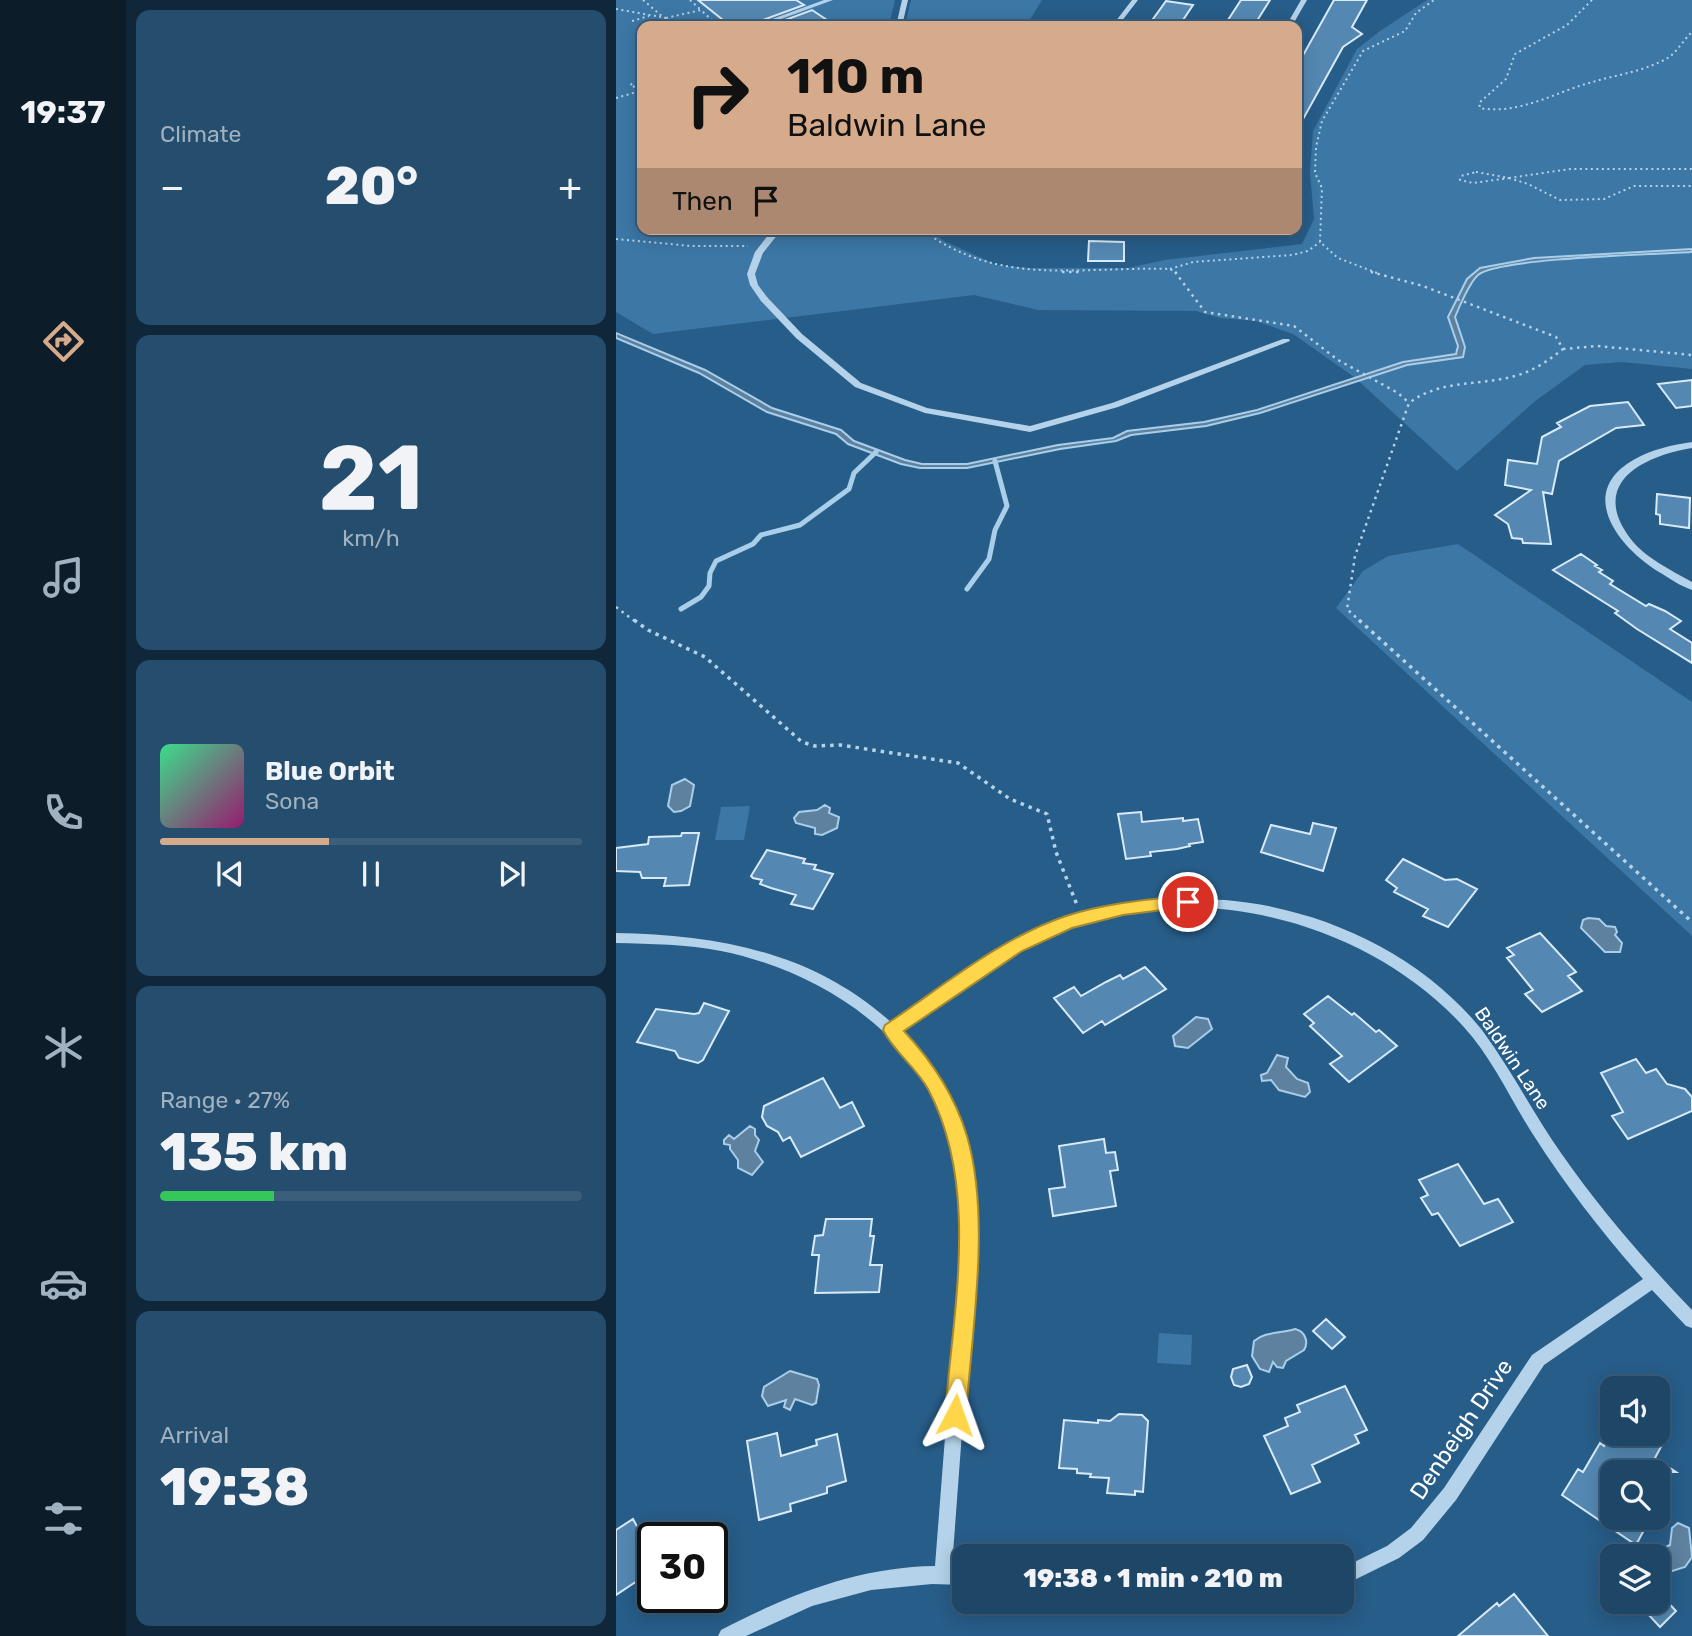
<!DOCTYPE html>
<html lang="en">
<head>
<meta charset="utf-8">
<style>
  body { margin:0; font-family:Rubik,sans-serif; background:#254d6d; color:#f1f3f6; height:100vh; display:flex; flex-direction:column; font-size:26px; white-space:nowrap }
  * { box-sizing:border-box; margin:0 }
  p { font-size:23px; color:#a0b1c0 }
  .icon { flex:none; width:38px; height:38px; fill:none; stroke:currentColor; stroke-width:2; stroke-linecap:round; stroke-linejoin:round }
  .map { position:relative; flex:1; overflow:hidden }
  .sheet { display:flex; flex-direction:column; gap:10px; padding:10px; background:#102639; width:490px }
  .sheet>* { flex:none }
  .hud { position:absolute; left:21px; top:21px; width:665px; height:214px; border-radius:14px; box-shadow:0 4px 18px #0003,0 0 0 2px #3b5e7b; background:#d6ab8b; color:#111; overflow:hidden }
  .buttons { position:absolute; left:984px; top:1376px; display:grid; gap:14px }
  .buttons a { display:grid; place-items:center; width:70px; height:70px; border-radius:14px; background:#1d4667; box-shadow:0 4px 18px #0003,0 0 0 2px #3b5e7b; font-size:35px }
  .speed { position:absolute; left:21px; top:1522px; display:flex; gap:14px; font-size:35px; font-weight:700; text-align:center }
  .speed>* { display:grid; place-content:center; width:91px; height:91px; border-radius:50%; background:#1d4667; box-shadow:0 4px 18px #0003,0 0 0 2px #3b5e7b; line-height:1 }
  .speed .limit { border:4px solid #111; border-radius:10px; background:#fff; color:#111 }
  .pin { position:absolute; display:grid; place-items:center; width:60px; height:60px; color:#fff; margin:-30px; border:4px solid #fff; border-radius:50%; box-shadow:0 2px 7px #0007 }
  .me { position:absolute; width:77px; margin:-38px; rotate:4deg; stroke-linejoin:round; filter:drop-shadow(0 0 5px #0008) }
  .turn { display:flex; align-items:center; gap:24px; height:147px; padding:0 35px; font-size:32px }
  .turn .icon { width:91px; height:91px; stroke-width:2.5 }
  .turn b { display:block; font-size:49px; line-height:60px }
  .then { display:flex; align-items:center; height:66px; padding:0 35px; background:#0003; gap:14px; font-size:26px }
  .big { font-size:52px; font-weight:800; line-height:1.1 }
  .sheet .widget { flex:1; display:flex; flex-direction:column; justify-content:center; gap:10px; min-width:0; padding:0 24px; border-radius:14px; background:#254d6d }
  .sheet .dial { align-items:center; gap:0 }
  .dial b { font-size:91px; line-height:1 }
  .song { display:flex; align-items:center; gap:21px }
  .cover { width:84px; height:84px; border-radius:10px; background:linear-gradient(135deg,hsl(150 70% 55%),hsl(320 70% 35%)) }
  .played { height:7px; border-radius:4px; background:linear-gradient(90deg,#d6ab8b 40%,#3b5e7b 40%) }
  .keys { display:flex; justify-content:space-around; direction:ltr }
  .heat { display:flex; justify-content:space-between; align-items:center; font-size:38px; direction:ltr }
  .charge { height:10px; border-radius:5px; background:linear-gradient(90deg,#34c759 27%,#3b5e7b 0) }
  .trip { position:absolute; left:336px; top:1544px; width:402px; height:70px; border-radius:14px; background:#1d4667; box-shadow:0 4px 18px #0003,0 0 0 2px #3b5e7b; font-weight:800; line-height:70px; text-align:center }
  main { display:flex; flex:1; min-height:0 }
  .tab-bar { display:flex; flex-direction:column; width:126px; justify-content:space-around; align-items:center; background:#0c1c29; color:#a0b1c0 }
  .tab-bar .icon { width:49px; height:49px }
  .tab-bar .active { color:#d6ab8b }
  .tab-bar b { font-size:32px; color:#f1f3f6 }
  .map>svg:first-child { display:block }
  .green { fill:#3c77a5 }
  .water { fill:#5d819f; stroke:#a9cee9; stroke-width:2 }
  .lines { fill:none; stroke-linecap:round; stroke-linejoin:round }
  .stream { stroke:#a9cee9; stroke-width:5 }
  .building { fill:#5488b2; stroke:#d8eaf7; stroke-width:2 }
  .path-far2 { stroke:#b4d2e9; stroke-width:2; stroke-dasharray:2 3.5; stroke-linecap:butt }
  .path-far1 { stroke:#b4d2e9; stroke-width:2.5; stroke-dasharray:2.5 4.5; stroke-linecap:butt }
  .path { stroke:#b4d2e9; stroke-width:3.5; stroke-dasharray:3.5 5; stroke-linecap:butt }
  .minor { fill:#b4d2e9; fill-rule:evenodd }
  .route { fill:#ffd54a; stroke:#a68a30; stroke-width:2 }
  .labels { text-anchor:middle; stroke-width:5; stroke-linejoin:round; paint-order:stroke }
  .street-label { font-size:19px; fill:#fff; stroke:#275d89 }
  .near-street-label { font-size:23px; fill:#fff; stroke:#275d89 }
</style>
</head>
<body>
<main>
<nav class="tab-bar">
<b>19:37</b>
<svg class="icon active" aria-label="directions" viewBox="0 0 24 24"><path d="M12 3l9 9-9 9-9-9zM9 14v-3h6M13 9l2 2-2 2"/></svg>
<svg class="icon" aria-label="music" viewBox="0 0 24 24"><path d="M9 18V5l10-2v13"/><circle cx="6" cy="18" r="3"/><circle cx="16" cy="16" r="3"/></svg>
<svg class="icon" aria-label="phone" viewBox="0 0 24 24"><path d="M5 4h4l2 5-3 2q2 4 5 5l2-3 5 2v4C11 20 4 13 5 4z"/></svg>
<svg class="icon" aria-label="climate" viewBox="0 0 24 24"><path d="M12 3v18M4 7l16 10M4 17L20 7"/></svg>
<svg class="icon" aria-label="car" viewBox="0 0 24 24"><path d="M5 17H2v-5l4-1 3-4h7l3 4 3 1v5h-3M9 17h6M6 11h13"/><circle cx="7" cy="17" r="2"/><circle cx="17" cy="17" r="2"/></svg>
<svg class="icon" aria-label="filters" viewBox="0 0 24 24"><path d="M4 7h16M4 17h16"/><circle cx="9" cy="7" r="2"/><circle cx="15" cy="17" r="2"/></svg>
</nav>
<section class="sheet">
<div class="widget"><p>Climate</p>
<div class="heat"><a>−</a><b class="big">20°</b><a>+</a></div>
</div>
<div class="widget dial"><b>21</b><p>km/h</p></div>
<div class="widget">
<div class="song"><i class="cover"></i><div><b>Blue Orbit</b><p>Sona</p></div></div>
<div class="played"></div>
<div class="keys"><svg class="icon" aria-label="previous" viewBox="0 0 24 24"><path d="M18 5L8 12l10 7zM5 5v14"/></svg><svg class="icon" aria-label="pause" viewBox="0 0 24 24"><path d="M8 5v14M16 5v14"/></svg><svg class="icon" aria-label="next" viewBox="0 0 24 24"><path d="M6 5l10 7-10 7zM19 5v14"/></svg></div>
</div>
<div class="widget"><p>Range · 27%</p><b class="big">135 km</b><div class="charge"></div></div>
<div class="widget"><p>Arrival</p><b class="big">19:38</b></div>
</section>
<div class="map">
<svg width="1076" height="1636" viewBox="0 0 1076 1636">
  <rect width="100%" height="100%" fill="#275d89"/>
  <path class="green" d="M0 0H279L273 26H26V229H312L328 241 381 265 414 268H512L549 260 686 244 698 219 694 173 697 131 741 49 764 31 811 0H1076V369L1006 362 969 365 918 402 841 471 738 377 677 334 640 321 604 318 580 311 422 310 358 295 37 334 0 312Z
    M295 0H426L410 26H289Z
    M842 544 1076 702V936L720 608 747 571 772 556Z
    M134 806 128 840H99L105 807Z
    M543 1333 576 1335 575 1365 541 1363Z"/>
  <path class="water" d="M1076 249V252C1043 254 880 258 862 275 854 282 843 307 839 317L849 347 847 357 791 365 644 413 590 426 515 435 500 441 444 449 351 468H304L285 464 232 444 220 434 151 412 83 373 0 338V333L89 370 156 408 225 430 238 441 289 460 306 464H351L442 445 497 438 511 431 588 422 641 410 787 362 840 354 842 346 832 317 851 279 864 268 918 258Z
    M69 779 78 785 74 806 65 811 58 812 52 806 56 785Z
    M209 805 214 808 213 813 223 817 221 828 206 835 199 834V828L180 823 178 818 183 812 201 810Z
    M972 918 983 919 990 926 999 927 1001 932 999 935 1006 943 1004 952H989L965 928 967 920Z
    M580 1017 592 1019 596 1029 572 1048 559 1046 557 1036Z
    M661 1055 672 1058 670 1067 681 1079 692 1083 694 1092 689 1097 663 1090 655 1080 646 1081 645 1075 651 1073Z
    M134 1126 139 1129V1135L143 1140 139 1151 147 1162 136 1175 122 1168V1160L114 1149V1145L108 1144V1140L113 1135 118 1139Z
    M679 1329C689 1331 693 1342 688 1350L670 1361 667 1368 661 1367 657 1362 653 1372 644 1369 636 1356 638 1341C650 1331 664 1334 679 1329Z
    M174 1371 201 1379 203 1385 200 1403 196 1405 179 1399 174 1410 168 1407 170 1400 152 1406 146 1396 148 1387Z
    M1062 1523 1073 1528 1076 1557 1069 1567 1050 1573 1041 1568V1556H1036V1553L1054 1545 1056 1528Z"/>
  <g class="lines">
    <path class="stream" d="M351 589 373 559 379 530 391 506 379 461
      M65 609 85 597 93 586 94 573 100 561 137 544 145 535 184 525 233 489 238 473 260 452"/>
  </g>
  <path class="building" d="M82 0H180L188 5 147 20 112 24Z
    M625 0H654L639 24 612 20Z
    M718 0H751L736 27 746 34 727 47 681 130V66Z
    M550 1 577 5 563 26H532Z
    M196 10 220 26H153Z
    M473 241 508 242V261H472Z
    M1076 380V406L1060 408 1042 384Z
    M1012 402 1028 425 1000 428 943 461 936 494 927 492 935 544 907 543 906 539 896 538 892 524 879 515 915 490 889 485 892 460 921 464 926 437 945 427 941 423 974 406Z
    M1041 494 1074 498 1073 528 1044 524V515L1040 514Z
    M965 554 981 565 979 566 986 570 983 572 997 581 994 584 1030 606 1033 604 1049 611 1065 621 1054 629 1076 643V663L1021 629 999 613 1002 611 937 570Z
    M525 812 526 822 567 818V821L582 819 587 842 573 844 574 846 561 849 534 852 535 856 510 859 502 814Z
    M697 823 720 828 707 871 645 852 655 825 694 834Z
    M66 833H83L73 885 48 886 50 878H26L24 872 0 871V848L32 844 33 837 65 836Z
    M151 850 189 859 187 863 200 865 198 869 217 874 197 909 175 904 180 895 155 888 144 884 146 880 137 878 135 876Z
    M787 859 829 880 841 879 861 889 832 927 807 916 812 909 778 892 781 888 770 880Z
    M924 933 960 972 952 976 966 991 926 1012 909 994 917 990 891 958 898 955 891 948Z
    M529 967 550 989 489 1025 486 1021 467 1033 438 998 458 987 465 996 490 982 504 975 507 979Z
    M712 996 736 1015 738 1013 760 1032 763 1030 781 1046 733 1082 714 1064 726 1056 694 1026 698 1023 688 1014Z
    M88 1003 113 1011 87 1060 82 1063 63 1058 59 1051 21 1042 40 1009 78 1014 83 1013Z
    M1020 1059 1030 1073 1040 1069 1051 1084 1069 1089 1076 1097V1111L1012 1139 996 1116 1007 1112 985 1073Z
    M207 1078 224 1108 236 1102 248 1126 185 1157 174 1137 167 1141 162 1132 151 1126 146 1117 148 1106Z
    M488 1139 490 1153 499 1152 502 1170 494 1171 500 1206 437 1216 433 1189 449 1187 443 1146Z
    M842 1164 868 1204 882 1199 897 1222 844 1246 822 1213 816 1215 805 1198 812 1195 803 1180Z
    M210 1219H256L254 1236H258L254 1265H266L263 1292 199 1293 203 1255H196L199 1236 207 1235Z
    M710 1319 729 1337 716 1349 697 1331Z
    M631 1365 636 1377 633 1384 625 1387 618 1385 615 1377 617 1369Z
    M729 1386 751 1430 739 1435 743 1443 696 1465 704 1482 675 1494 648 1436 672 1426 669 1418 684 1412 681 1405Z
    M503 1414 526 1415 532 1421 527 1492 519 1491V1495L491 1493 493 1478 474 1477 475 1474 461 1473V1469L443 1468 448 1420 482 1423V1420L494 1421Z
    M161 1433 165 1456 201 1445 200 1440 221 1434 230 1481 211 1487V1493L174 1504 175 1511 143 1520 131 1441Z
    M996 1433H1032L1047 1443 1039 1458 1060 1472H996V1517H1035L1020 1545 946 1495 962 1469 967 1472 984 1443 988 1446Z
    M17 1519 37 1556V1564L21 1575 24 1579 0 1595V1530Z
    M898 1594 932 1636H842L881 1603 883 1606Z
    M1047 1597 1060 1611 1044 1627 1031 1613Z"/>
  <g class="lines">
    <path class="path-far2" d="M27 0 47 17 70 26
      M74 0 85 10
      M976 0 951 25 899 54 890 79 863 103 864 108C902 115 938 93 973 83 999 75 1026 72 1050 59 1061 53 1067 40 1076 32
      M0 9 45 17
      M50 18 85 10 102 26
      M16 21 33 16
      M29 26 49 20
      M26 79 14 85 26 90
      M0 98 24 91
      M860 172 893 178 857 183 844 180 845 176Z
      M893 178 912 184 944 200 988 199 1018 186H1076
      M893 178 954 169H1076
      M305 229C384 288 463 266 554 269L561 273
      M0 239 75 246H132
      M554 269 577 262 676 255 692 251 704 242
      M761 273 722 258 704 242 706 188 699 173 700 147 706 121 747 51 789 31 800 13 818 0"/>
    <path class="path-far1" d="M446 272H465
      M559 272 589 312 678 326 722 360 782 393 793 403
      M947 349 981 346 1076 355
      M0 607 20 622
      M745 622 731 609 739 556 793 403C825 379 863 386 899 376 917 371 932 361 947 349L940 337 807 286 755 272"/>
    <path class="path" d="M18 620 32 630 89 657 186 742 199 746 224 745 342 763 394 799 431 814 440 852 461 905
      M743 620 1076 922"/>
    <path class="minor" d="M208 0H217L146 26H137Z
      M286 0H292L286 26H280Z
      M516 0H522L502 26H496Z
      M685 0H691L676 26H670Z
      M157 229H166L147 253 139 274 142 285 151 297 186 334 245 383 311 408 414 426 496 403 667 339H673L674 341 502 407 414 432 309 413 239 387 180 338 145 301 134 285 131 274 139 252Z
      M1076 442V448C1027 456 973 483 1014 538 1029 558 1055 570 1076 582V590C1064 586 1053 578 1043 572 1002 547 959 492 1019 459 1037 449 1056 445 1076 442Z
      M555 898C573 899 591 899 609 900 706 908 805 954 866 1030 895 1069 917 1113 945 1153 984 1209 1029 1261 1076 1310V1328L1070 1326 1036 1290 928 1365 840 1500 807 1540 783 1558 726 1586V1568L771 1546 795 1528 828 1488 916 1355 1027 1279C987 1234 950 1186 918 1136 894 1099 876 1057 846 1025 751 922 584 878 452 928 390 951 338 994 285 1031L292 1037 325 1083 347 1133 354 1160 358 1188 360 1244 336 1567H348V1585L316 1584 255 1590 196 1606 130 1636H102L105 1630C172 1595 242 1567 319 1566 325 1489 331 1412 337 1334 342 1277 350 1217 340 1160 319 1046 213 973 105 951 71 944 35 944 0 943V933C103 935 197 952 276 1023 330 985 383 943 445 920 481 907 518 902 555 898Z"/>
  </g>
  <path class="route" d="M572 895 578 897 580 902 578 906 507 915 456 928 406 951 288 1031C316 1061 339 1096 351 1136 375 1218 356 1329 350 1415L347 1422 339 1425 332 1422 329 1415C337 1309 364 1187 312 1089 300 1067 278 1052 267 1030L269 1025C326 987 384 938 450 916 490 903 531 900 572 895Z"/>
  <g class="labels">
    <g class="street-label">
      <text transform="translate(897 1058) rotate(56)" y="7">Baldwin Lane</text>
    </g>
    <g class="near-street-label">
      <text transform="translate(845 1429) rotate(-56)" y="8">Denbeigh Drive</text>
    </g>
  </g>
</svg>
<div class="buttons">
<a><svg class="icon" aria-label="sound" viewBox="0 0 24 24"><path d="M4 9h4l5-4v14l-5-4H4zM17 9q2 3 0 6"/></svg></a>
<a><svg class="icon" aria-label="search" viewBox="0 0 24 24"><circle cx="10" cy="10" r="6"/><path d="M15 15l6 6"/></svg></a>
<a><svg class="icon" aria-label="layers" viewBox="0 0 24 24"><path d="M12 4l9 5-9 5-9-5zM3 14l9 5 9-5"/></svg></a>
</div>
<div class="speed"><div class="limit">30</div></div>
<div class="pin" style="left:572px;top:902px;background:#d93025"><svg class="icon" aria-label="arrive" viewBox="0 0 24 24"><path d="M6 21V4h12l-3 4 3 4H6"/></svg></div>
<svg class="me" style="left:339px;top:1415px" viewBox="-20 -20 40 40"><path d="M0-17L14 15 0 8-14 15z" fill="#ffd54a" stroke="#fff" stroke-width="4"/></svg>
<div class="trip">19:38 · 1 min · 210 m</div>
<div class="hud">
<div class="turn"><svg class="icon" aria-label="right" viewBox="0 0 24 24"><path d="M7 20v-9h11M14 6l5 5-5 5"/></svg><div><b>110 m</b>Baldwin Lane</div></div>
<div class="then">Then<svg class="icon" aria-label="arrive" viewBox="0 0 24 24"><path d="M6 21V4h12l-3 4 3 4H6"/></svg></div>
</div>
</div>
</main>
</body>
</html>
